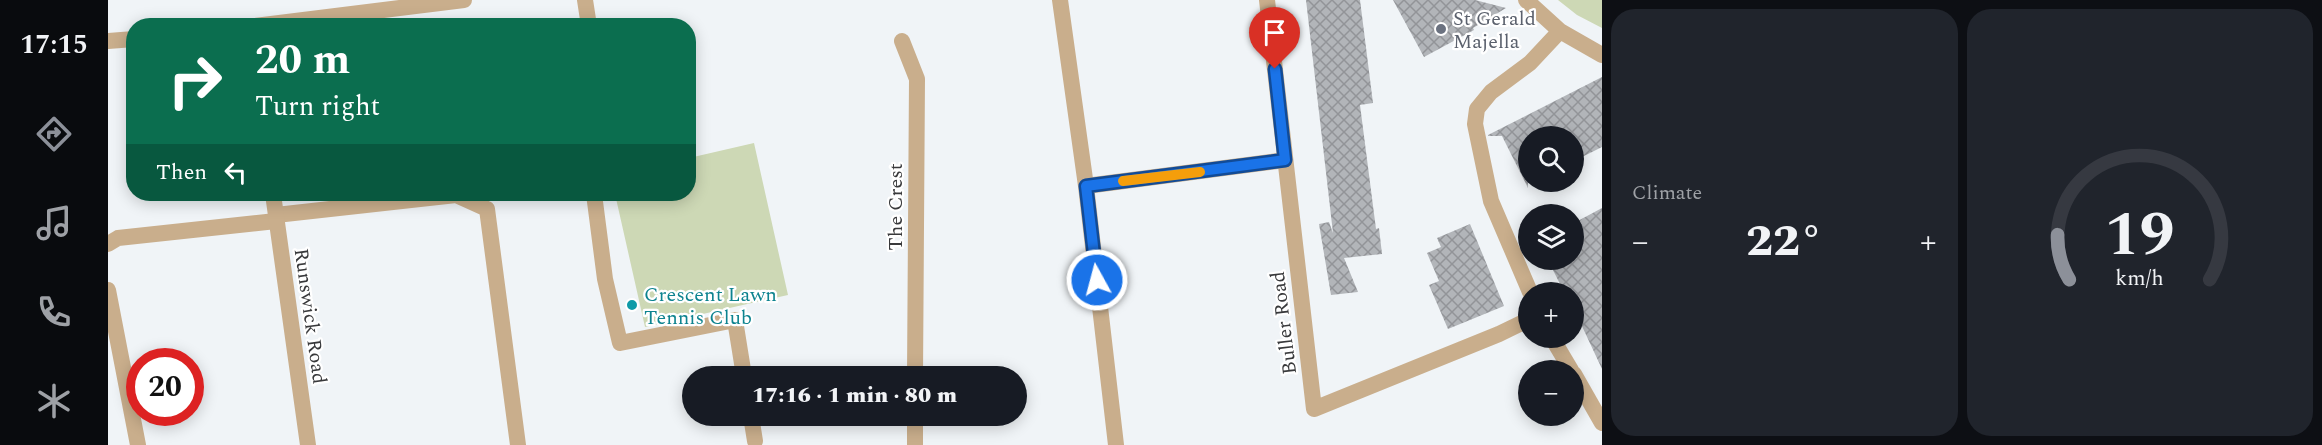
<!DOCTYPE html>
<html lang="en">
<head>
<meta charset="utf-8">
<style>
  body { margin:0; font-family:Spectral,serif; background:#20242c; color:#f1f3f6; height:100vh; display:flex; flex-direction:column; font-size:22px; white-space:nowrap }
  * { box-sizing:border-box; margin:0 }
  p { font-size:20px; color:#9ea1a6 }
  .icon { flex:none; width:33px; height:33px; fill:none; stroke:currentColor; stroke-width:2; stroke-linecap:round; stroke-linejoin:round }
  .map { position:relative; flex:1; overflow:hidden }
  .drawer { display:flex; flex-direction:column; gap:9px; padding:9px; background:#0d0f14; width:720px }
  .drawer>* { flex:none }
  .hud { position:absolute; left:18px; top:18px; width:570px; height:183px; border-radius:24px; box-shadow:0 3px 15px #0003; background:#0b6e4f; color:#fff; overflow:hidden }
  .buttons { position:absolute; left:1410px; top:126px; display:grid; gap:12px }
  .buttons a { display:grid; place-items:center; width:66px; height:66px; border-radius:50%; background:#171b24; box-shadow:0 3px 15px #0003; font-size:30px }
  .speed { position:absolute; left:18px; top:348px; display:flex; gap:12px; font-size:30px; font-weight:700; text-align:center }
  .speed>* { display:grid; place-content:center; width:78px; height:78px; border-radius:50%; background:#171b24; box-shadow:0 3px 15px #0003; line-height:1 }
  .speed .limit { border:9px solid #d22; background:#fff; color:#111 }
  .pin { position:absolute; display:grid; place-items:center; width:51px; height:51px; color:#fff; margin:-62px -26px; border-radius:50% 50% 50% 0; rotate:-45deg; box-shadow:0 0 6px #0007 }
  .pin .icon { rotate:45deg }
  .me { position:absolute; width:66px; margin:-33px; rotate:353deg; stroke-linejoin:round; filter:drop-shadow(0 0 4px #0008) }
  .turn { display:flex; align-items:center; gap:21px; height:126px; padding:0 30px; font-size:27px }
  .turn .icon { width:78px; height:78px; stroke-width:2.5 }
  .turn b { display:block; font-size:42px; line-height:51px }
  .then { display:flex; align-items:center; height:57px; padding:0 30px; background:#0003; gap:12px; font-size:22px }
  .big { font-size:45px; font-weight:800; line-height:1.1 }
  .drawer .card { flex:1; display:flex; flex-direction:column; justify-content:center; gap:9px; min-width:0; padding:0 21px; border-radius:24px; background:#20242c }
  .drawer .dial { align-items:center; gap:0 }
  .dial svg { height:156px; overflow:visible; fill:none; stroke:#363941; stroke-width:7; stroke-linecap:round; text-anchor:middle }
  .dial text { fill:#f1f3f6; stroke:none }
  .heat { display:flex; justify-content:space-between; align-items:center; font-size:33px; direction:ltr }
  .drawer .tiles { flex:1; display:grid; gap:9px; grid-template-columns:repeat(2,1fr) }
  .trip { position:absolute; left:574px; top:366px; width:345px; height:60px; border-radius:30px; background:#171b24; box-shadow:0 3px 15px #0003; font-weight:800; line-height:60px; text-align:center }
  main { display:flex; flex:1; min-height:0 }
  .menu { display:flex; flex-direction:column; width:108px; justify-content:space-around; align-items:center; background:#090b0e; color:#9ea1a6 }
  .menu .icon { width:42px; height:42px }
  .menu .active { color:#8c9099 }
  .menu b { font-size:27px; color:#f1f3f6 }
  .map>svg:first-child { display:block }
  .grass { fill:#cdd8b5 }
  .building { fill:url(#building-cross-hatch) }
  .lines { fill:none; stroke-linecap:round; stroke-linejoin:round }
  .service { stroke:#c9ae8c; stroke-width:16 }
  .minor { stroke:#c9ae8c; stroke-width:16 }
  .route-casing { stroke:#114b97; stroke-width:15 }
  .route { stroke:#1a73e8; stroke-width:10 }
  .slow { stroke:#f59e0b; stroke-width:10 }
  .worship-dot { fill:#6b7280; stroke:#fff; stroke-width:2 }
  .culture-dot { fill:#0f9aa8; stroke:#fff; stroke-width:2 }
  .labels { text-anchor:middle; stroke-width:4.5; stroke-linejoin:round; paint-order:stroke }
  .worship-label { font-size:20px; fill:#5b616d; stroke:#fff; text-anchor:start }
  .street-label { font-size:20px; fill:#38393b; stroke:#fff }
  .culture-label { font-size:20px; fill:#0d838f; stroke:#fff; text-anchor:start }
</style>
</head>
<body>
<main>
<nav class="menu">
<b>17:15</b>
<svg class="icon active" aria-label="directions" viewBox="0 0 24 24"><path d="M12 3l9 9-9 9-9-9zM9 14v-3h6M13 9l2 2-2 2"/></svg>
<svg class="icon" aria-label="music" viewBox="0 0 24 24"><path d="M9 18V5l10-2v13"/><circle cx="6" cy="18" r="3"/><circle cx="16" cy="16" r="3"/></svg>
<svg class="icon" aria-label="phone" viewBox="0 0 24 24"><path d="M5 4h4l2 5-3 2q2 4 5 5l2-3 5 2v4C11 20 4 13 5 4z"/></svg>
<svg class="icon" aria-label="climate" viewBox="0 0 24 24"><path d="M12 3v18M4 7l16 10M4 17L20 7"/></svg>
</nav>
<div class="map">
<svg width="1494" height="445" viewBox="0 0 1494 445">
  <defs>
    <pattern id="building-cross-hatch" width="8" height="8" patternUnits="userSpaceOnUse" patternTransform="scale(1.5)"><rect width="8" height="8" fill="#b2b5b9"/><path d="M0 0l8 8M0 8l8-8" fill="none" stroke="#929498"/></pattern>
  </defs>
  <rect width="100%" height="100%" fill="#f0f4f7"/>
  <path class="grass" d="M1450 0H1494V28L1469 15Z
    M646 143 680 295 537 327 507 194H580L581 158Z"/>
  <path class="building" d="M1198 0H1252L1265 103 1252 105 1268 229 1271 228 1274 254 1236 258 1250 292 1223 295 1211 224 1221 222 1225 233Z
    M1285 0H1367L1398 8 1365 28 1366 30 1316 57Z
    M1494 77V147L1466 161V136H1420V188L1394 136H1380V135Z
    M1494 208V369L1466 309V292H1456L1440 260H1466V223Z
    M1362 224 1396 306 1340 329 1321 285 1331 281 1319 253 1333 247 1329 238Z"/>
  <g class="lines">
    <path class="service" d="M477 0 481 26
      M952 0 978 186 1008 445
      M978 186 1177 160
      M486 194 497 279 512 343 627 320 636 376
      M168 215 348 195 379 209 410 445
      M0 244 10 238 168 221
      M0 290 30 445
      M643 416 647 441"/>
    <path class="minor" d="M1159 0 1206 409 1391 334 1420 320
      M1418 0 1452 31 1494 55
      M146 26 356 0
      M0 41 26 39
      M794 41 809 79 807 376
      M165 194 200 445
      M1422 292 1383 201 1367 124 1369 109 1383 92 1422 63 1452 31
      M1444 338 1463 370
      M1466 374 1494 423
      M807 445V416"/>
  </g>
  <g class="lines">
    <defs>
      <path id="route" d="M989 280 978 186 1177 160 1167 69"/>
    </defs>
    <use href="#route" class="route-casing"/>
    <use href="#route" class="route"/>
    <path class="slow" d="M1015 181 1092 172"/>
  </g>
  <circle class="worship-dot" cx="1333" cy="29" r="6"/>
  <circle class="culture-dot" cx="524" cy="305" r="6"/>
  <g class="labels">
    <g class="worship-label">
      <text x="1345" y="25">St Gerald<tspan x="1345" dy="23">Majella</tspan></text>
    </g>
    <g class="street-label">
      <text transform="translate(787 207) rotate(-90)" y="7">The Crest</text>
      <text transform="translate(203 316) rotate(82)" y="7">Runswick Road</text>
      <text transform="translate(1175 323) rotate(-97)" y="7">Buller Road</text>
    </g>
    <g class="culture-label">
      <text x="536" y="301">Crescent Lawn<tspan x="536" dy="23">Tennis Club</tspan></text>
    </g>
  </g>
</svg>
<div class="buttons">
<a><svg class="icon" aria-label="search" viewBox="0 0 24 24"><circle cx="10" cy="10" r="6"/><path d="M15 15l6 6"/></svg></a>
<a><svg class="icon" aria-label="layers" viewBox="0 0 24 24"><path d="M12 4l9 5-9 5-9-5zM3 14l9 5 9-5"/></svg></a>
<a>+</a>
<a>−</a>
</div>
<div class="speed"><div class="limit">20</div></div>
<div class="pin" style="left:1167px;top:69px;background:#d93025"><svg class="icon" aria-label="arrive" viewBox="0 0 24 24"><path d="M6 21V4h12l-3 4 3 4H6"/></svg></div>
<svg class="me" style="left:989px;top:280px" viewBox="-20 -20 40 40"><circle r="17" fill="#1a73e8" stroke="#fff" stroke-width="3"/><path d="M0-11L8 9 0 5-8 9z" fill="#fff"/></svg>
<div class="trip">17:16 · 1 min · 80 m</div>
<div class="hud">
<div class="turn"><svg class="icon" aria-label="right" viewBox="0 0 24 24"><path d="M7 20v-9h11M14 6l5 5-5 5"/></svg><div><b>20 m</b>Turn right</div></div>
<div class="then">Then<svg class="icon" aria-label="left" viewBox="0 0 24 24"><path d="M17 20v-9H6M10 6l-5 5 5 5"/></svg></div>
</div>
</div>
<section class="drawer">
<div class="tiles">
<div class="card"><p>Climate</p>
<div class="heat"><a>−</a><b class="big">22°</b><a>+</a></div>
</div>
<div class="card dial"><svg viewBox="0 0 100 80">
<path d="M14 69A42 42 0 1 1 86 69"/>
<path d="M14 69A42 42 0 0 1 8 46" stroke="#8c9099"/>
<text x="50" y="56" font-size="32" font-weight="700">19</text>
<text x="50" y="72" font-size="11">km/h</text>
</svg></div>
</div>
</section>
</main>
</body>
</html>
